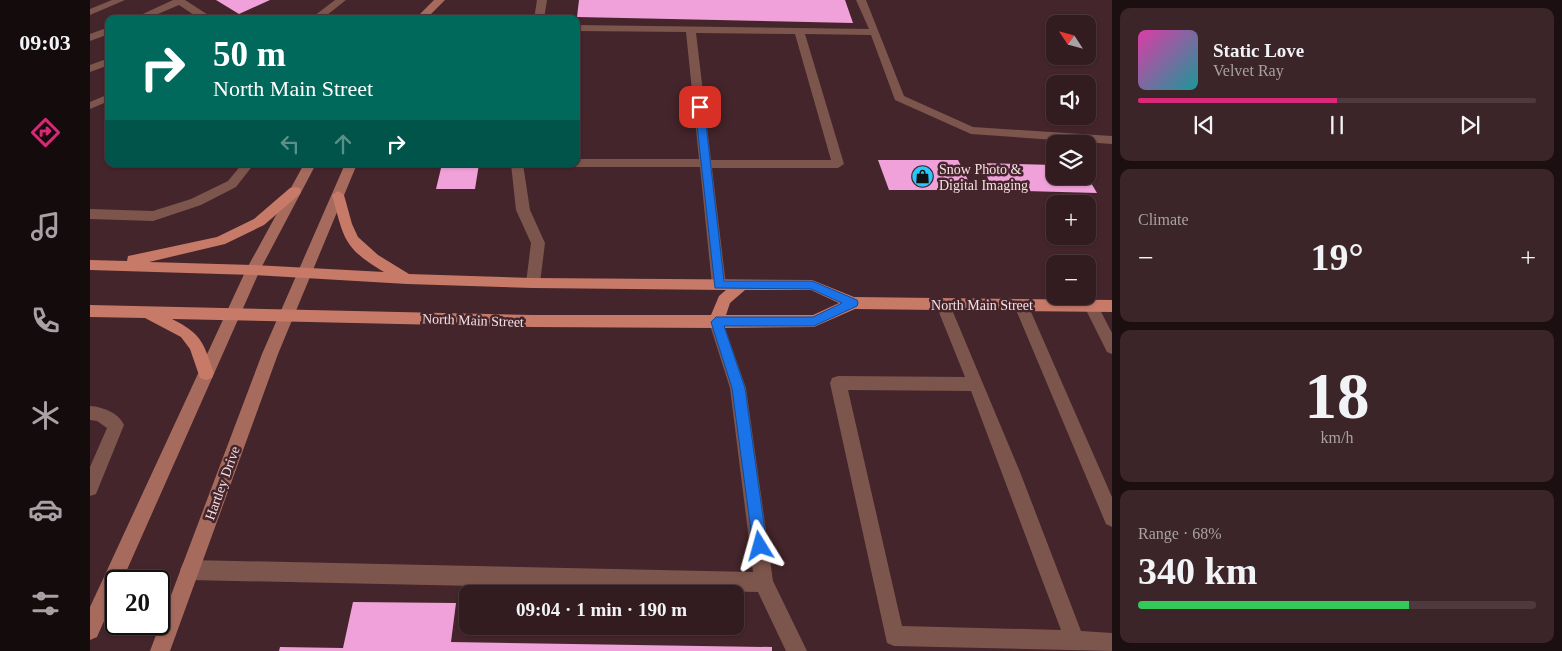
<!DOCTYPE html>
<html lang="en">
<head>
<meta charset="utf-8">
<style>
  body { margin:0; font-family:"Times New Roman",serif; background:#3b2529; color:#f1f3f6; height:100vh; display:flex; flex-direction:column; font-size:19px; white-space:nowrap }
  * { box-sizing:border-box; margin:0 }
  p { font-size:16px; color:#a9a1a5 }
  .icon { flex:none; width:28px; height:28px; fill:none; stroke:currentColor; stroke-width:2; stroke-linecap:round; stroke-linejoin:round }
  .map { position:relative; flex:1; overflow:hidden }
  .side { display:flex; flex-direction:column; gap:8px; padding:8px; background:#1c0f12; width:450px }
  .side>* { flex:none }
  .hud { position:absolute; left:15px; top:15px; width:475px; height:152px; border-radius:10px; box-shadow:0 1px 4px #0004,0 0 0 1px #4e3a3e; background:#00695c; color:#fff; overflow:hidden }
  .needle { width:32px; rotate:306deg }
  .buttons { position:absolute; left:956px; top:15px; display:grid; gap:10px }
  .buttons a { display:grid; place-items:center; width:50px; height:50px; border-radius:10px; background:#331c20; box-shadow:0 1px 4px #0004,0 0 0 1px #4e3a3e; font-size:25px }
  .speed { position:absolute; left:15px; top:570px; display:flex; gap:10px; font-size:25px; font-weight:700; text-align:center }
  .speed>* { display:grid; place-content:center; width:65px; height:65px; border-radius:50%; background:#331c20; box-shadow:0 1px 4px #0004,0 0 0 1px #4e3a3e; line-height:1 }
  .speed .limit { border:2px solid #111; border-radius:8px; background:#fff; color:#111 }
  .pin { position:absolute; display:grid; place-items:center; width:42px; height:42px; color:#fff; margin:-21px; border-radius:10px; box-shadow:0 2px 8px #0006 }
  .me { position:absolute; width:55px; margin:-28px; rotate:352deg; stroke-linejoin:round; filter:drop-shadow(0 0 4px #0008) }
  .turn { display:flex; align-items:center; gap:18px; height:105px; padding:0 25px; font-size:22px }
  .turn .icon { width:65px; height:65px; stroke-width:2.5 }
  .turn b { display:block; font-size:35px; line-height:42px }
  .lanes { display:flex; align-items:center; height:48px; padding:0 25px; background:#0003; justify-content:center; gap:25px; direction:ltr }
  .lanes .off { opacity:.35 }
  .big { font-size:38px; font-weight:800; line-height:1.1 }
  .side .tile { flex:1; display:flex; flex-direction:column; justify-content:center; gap:8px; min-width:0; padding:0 18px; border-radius:10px; background:#3b2529 }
  .side .dial { align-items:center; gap:0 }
  .dial b { font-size:65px; line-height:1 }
  .song { display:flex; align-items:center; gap:15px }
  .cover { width:60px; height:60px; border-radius:8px; background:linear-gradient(135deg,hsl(320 70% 55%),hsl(180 70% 35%)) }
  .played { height:5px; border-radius:2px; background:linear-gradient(90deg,#db2777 50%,#4e3a3e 50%) }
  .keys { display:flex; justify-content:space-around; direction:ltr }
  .heat { display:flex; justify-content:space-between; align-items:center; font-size:28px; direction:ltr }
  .charge { height:8px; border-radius:4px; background:linear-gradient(90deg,#34c759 68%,#4e3a3e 0) }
  .trip { position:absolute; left:369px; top:585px; width:285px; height:50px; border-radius:10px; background:#331c20; box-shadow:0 1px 4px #0004,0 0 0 1px #4e3a3e; font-weight:800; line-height:50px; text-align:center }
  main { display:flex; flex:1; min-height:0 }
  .dock { display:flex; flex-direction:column; width:90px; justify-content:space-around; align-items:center; background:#140b0d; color:#a9a1a5 }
  .dock .icon { width:35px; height:35px }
  .dock .active { color:#db2777 }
  .dock b { font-size:22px; color:#f1f3f6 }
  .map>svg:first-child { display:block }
  .building { fill:#f1a1d9 }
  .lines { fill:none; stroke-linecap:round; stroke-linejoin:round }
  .lane { fill:#7c564d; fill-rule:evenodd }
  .secondary { fill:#a66b5d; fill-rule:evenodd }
  .primary { fill:#c77a68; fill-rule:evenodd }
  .route { fill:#1a73e8; stroke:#114b97 }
  .labels { text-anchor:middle; stroke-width:5; stroke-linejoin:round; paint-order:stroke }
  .poi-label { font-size:14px; fill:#f5e0e3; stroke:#44252b; text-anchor:start }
  .street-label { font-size:14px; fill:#f5e0e3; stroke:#44252b }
</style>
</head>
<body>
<main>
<nav class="dock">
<b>09:03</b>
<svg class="icon active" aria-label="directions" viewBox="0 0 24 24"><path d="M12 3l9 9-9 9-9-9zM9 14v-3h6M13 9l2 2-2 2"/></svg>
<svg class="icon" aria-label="music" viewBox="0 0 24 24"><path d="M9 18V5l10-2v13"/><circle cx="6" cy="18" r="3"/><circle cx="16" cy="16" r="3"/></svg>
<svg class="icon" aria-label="phone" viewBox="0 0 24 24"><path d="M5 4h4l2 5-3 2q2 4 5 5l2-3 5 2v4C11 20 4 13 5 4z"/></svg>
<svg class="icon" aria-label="climate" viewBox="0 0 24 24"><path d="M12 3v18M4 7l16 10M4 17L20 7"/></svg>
<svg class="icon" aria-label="car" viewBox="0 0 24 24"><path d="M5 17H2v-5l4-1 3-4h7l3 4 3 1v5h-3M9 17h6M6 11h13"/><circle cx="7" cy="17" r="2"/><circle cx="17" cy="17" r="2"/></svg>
<svg class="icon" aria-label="filters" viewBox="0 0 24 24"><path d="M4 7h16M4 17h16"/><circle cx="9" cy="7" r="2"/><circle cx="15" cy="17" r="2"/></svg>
</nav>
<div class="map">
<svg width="1022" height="651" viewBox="0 0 1022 651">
  <rect width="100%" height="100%" fill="#44252b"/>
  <path class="building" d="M126 0H180L149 14Z
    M489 0H755L763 23 487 17Z
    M788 160H868L883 190H799Z
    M891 163 965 165V176H997L1007 193 903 190Z
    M352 164H389L385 189H346Z
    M263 602 366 603 361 642 682 647V651H189L190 647 253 648Z"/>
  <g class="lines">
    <path class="lane" d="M22 0H35L0 15V9Z
      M83 0H95L123 18 110 19 89 5 56 19H42Z
      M245 0H256L232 19H220Z
      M447 0H457L454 19H444Z
      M766 0H776L814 96 883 127 1022 136V144L881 134 805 100 781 35 715 34 754 164 748 168H622L636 285 634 289 629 290 624 289 622 285 610 167H486L480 164H486V159H609L596 32 486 31V25L779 29ZM606 33 705 34 741 160H621Z
      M19 27V34L0 41V34Z
      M19 58V65L0 72V65Z
      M19 94V101L0 109V102Z
      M152 164H164L146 187 111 205 63 221 0 219V209L63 211 101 199 138 181Z
      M421 164H433L440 210 455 243 450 283 448 287 443 288 438 287 436 283 441 243 426 210Z
      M853 299 858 301 860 305 930 472 991 631 1022 633V651L804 646 797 643 740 383 742 378 748 376 875 377 846 305 848 301ZM758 390 881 391 971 630 812 626Z
      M931 299 936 301 938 305 1022 497V527L1016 524 924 305 926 301Z
      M1001 300 1006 302 1022 333V354L1017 352 994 306 996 302Z
      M626 316 631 318 633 322 656 388 683 581 717 651H696L668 592 100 580 93 577 90 570 93 563 100 560 663 572 640 388 619 322 621 318Z
      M0 406C13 407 29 413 34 425L6 494 0 496V467L17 428 7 421 0 420Z"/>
    <path class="secondary" d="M344 0H355L336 19H325Z
      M214 164H226L170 270 32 581H26V594L7 637 0 640V607L156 270Z
      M255 164H267L188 354 80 651H60L172 354Z"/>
    <path class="primary" d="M205 187 210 188 211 191 210 194 174 225 135 244 59 262 163 265 294 272C253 248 254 238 242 195L248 191 254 195 262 224 268 237 288 255 319 274 443 278 722 280 764 297 1022 300V312L765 309 724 327 626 328 442 327 82 319C112 334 113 342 124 373L122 378 116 380 110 378 100 349 91 337 55 318 0 317V305L442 315H621L629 296 636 290 443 288 317 284 163 275 0 270V260L37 261 38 256 43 255 127 237 164 219 200 188ZM655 290H721L749 303 723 315H636L640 303Z"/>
  </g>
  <path class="route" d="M610 104 614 107 634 281H722L767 300 768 303 767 306 724 326H634L655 388 677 546 675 551 670 553 665 551 663 546 642 388 621 322 626 317H723L752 303 721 289 625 288 605 107Z"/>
  <defs>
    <symbol id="shop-disc" viewBox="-11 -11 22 22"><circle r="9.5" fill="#28c8ff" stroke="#44252b"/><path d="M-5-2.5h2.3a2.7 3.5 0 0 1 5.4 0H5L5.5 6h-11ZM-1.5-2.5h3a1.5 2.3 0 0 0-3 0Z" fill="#111"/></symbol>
  </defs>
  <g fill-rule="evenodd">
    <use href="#shop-disc" x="820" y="164" width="25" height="25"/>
  </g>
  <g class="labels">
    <g class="poi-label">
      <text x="849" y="174">Snow Photo &amp;<tspan x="849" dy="16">Digital Imaging</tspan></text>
    </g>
    <g class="street-label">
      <text x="892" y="310">North Main Street</text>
      <text transform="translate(383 320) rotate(2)" y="5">North Main Street</text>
      <text transform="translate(132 483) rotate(-70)" y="5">Hartley Drive</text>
    </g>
  </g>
</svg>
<div class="buttons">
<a><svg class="needle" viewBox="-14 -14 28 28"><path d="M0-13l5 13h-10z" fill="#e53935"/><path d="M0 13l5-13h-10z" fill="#a9a1a5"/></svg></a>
<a><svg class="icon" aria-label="sound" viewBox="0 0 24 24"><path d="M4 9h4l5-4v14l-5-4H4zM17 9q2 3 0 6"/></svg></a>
<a><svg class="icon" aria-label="layers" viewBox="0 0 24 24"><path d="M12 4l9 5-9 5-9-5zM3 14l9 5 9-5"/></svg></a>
<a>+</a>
<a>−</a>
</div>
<div class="speed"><div class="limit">20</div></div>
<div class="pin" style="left:610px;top:107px;background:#d93025"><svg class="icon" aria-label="arrive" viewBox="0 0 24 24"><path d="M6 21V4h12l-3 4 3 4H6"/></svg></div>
<svg class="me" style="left:670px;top:546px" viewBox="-20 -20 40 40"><path d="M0-17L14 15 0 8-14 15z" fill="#1a73e8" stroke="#fff" stroke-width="4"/></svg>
<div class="trip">09:04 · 1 min · 190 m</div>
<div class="hud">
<div class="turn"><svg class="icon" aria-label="right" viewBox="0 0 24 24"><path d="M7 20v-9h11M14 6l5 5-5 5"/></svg><div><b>50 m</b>North Main Street</div></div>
<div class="lanes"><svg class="icon off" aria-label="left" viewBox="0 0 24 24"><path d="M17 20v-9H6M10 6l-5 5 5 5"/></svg><svg class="icon off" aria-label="ahead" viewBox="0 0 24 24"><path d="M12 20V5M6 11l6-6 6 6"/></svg><svg class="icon" aria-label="right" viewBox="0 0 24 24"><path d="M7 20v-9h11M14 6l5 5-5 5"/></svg></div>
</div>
</div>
<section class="side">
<div class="tile">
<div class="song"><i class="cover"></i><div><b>Static Love</b><p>Velvet Ray</p></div></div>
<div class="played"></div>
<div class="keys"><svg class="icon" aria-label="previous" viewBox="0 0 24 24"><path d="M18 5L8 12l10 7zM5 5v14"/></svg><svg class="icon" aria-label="pause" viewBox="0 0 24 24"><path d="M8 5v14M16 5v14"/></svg><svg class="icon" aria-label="next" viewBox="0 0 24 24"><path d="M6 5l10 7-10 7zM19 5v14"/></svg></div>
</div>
<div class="tile"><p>Climate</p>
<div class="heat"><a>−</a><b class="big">19°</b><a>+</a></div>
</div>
<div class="tile dial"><b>18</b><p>km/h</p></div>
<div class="tile"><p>Range · 68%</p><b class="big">340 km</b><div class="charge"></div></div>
</section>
</main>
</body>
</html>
